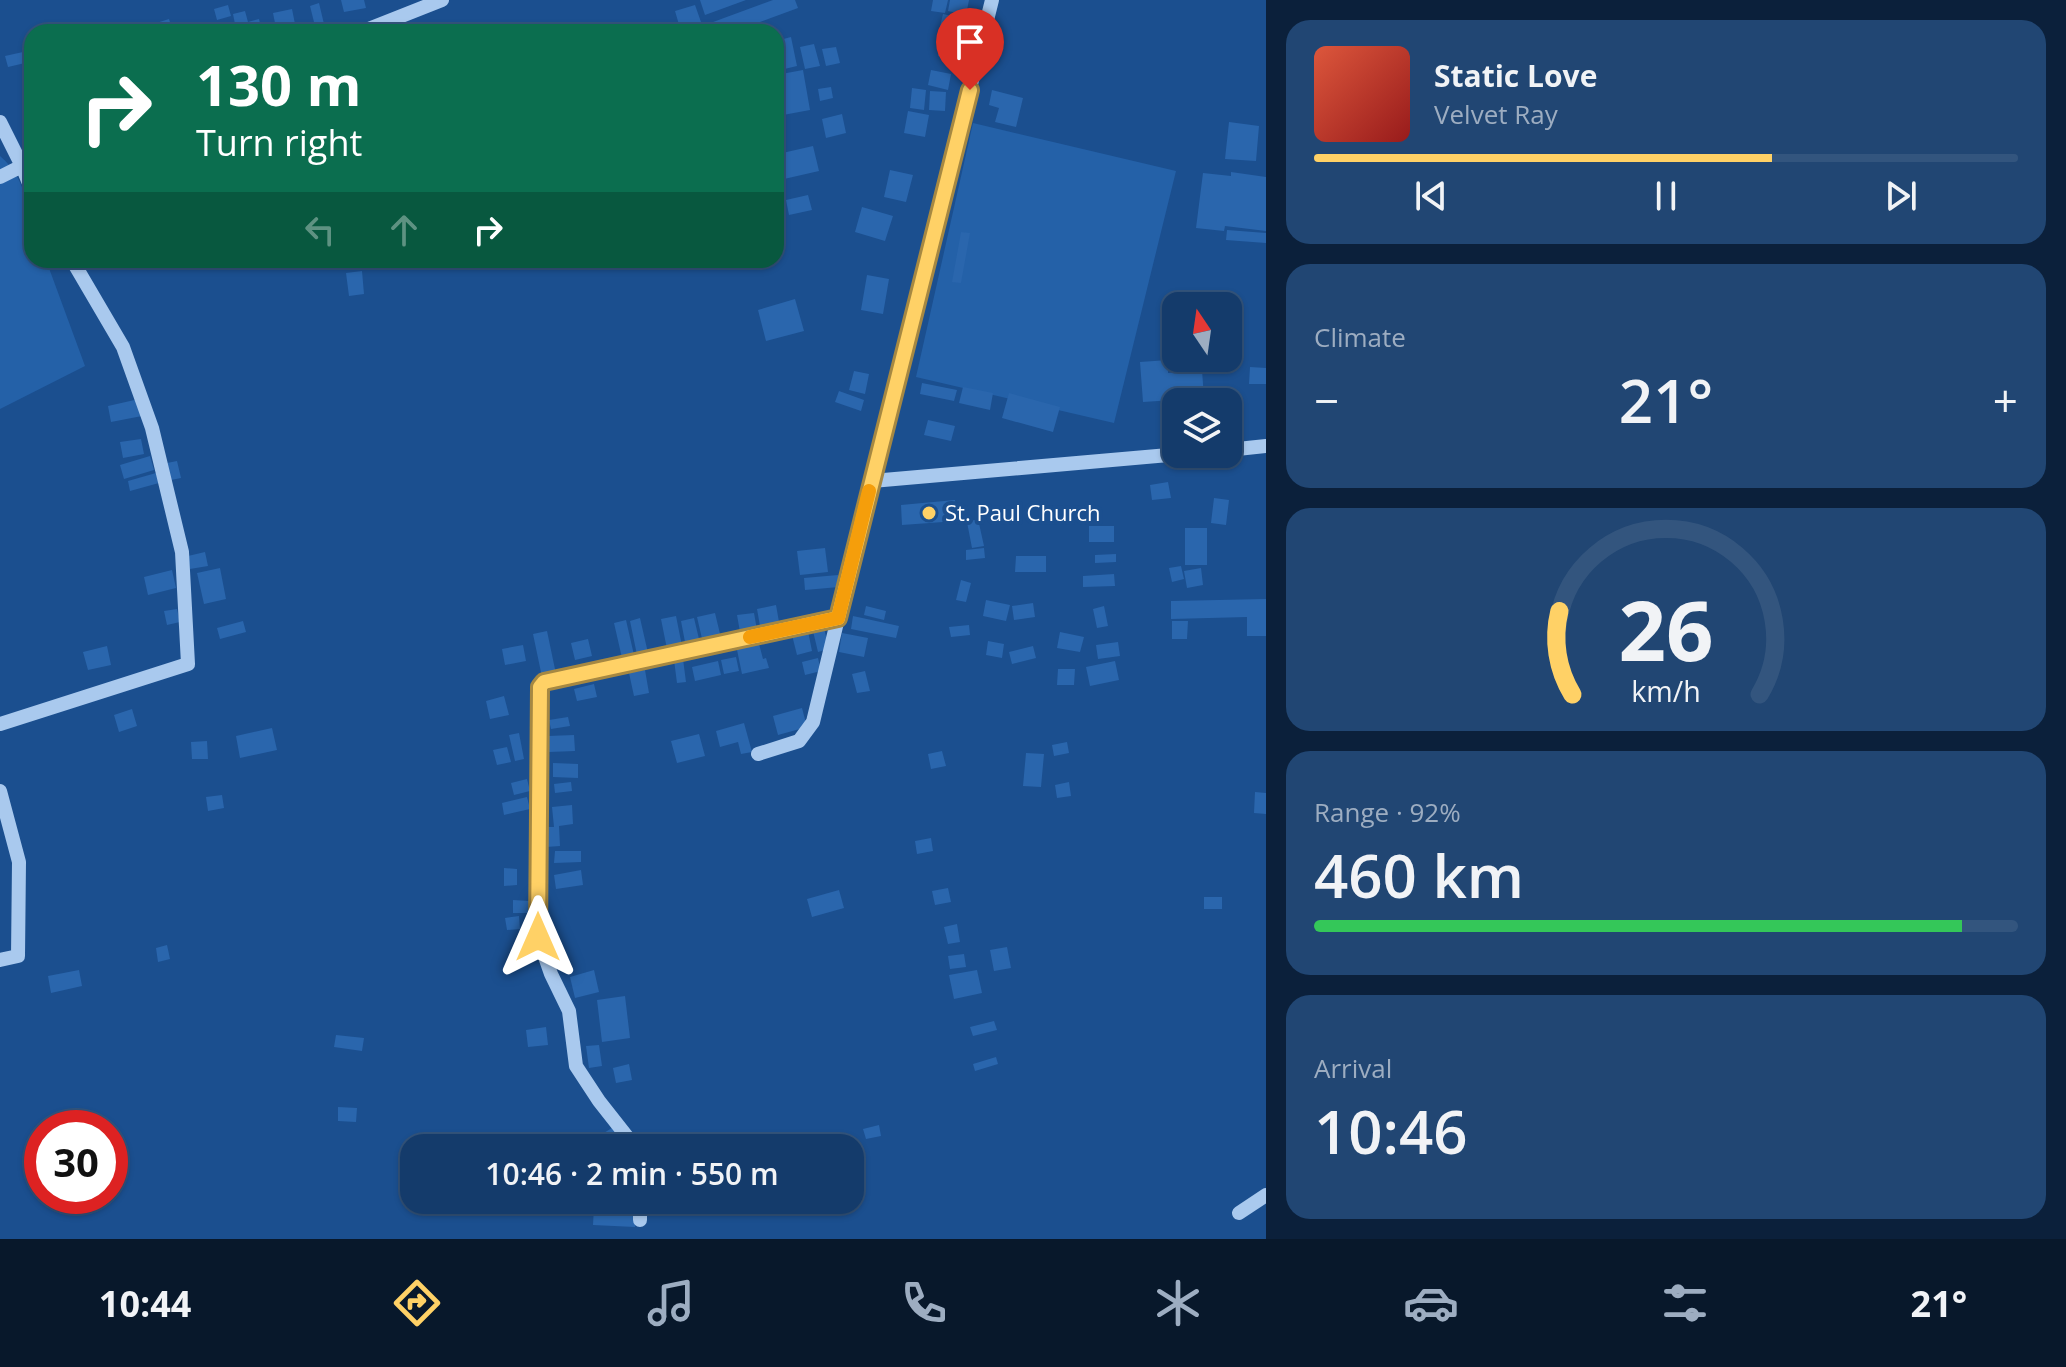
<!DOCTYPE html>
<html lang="en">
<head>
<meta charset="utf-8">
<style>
  body { margin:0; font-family:"Open Sans",sans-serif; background:#214673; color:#f1f3f6; height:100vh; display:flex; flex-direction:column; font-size:30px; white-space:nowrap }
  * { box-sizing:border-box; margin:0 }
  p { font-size:26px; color:#9dadc1 }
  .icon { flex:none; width:44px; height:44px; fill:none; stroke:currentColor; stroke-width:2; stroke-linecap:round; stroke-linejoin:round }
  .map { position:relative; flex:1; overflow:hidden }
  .sheet { display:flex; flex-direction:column; gap:20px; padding:20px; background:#0b203b; width:800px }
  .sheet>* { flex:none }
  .hud { position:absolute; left:24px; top:24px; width:760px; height:244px; border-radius:24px; box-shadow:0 2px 6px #0004,0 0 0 2px #33557e; background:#0b6e4f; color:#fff; overflow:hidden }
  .needle { width:52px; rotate:347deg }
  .tools { position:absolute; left:1162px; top:292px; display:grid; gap:16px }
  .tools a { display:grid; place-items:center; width:80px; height:80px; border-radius:16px; background:#143b6b; box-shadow:0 2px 6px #0004,0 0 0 2px #33557e; font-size:40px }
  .speed { position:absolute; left:24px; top:1110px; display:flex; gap:16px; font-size:40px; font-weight:700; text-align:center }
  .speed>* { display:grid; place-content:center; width:104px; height:104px; border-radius:50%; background:#143b6b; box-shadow:0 2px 6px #0004,0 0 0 2px #33557e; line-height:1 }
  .speed .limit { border:12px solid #d22; background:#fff; color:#111 }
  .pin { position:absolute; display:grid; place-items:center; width:68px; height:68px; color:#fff; margin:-82px -34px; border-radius:50% 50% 50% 0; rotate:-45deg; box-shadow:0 0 8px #0007 }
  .pin .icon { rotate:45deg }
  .me { position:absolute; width:88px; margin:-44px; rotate:0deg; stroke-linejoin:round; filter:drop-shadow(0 0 6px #0008) }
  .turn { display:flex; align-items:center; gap:28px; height:168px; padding:0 40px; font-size:36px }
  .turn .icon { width:104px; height:104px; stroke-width:2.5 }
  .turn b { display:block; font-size:56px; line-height:68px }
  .lanes { display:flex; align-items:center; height:76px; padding:0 40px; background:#0003; justify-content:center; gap:40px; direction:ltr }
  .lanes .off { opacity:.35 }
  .big { font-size:60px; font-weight:600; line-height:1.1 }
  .sheet .card { flex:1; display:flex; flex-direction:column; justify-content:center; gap:12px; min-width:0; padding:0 28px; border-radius:24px; background:#214673 }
  .sheet .dial { align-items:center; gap:0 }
  .dial svg { height:208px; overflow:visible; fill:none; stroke:#33557e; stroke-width:7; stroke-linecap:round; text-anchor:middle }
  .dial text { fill:#f1f3f6; stroke:none }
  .song { display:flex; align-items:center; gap:24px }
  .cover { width:96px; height:96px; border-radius:12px; background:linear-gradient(135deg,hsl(10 70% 55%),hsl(0 70% 35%)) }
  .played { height:8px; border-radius:4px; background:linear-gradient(90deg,#ffd166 65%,#33557e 65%) }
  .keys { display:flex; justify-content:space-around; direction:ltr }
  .heat { display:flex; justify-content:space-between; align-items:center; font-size:44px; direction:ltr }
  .charge { height:12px; border-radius:6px; background:linear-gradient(90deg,#34c759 92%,#33557e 0) }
  .trip { position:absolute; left:400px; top:1134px; width:464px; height:80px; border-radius:24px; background:#143b6b; box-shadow:0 2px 6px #0004,0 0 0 2px #33557e; font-weight:600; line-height:80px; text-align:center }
  .tabs { display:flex; height:128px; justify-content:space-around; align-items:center; background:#08182b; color:#9dadc1 }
  .tabs .icon { width:56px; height:56px }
  .tabs .active { color:#ffd166 }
  .tabs b { font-size:36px; color:#f1f3f6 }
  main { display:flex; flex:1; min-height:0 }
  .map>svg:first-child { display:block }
  .green { fill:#2461a8 }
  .building { fill:#2a66ad }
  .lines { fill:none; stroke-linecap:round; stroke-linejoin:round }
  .minor { stroke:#a9c9ee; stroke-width:14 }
  .route-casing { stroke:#a68842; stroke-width:20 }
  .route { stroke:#ffd166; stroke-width:14 }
  .slow { stroke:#f59e0b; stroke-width:14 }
  .poi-dot { fill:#ffd166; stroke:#1b4f8f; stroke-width:3 }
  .labels { text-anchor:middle; stroke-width:8; stroke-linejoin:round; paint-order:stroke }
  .poi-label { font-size:22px; fill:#fff; stroke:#1b4f8f; text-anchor:start }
</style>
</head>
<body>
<main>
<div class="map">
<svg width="1266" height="1239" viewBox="0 0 1266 1239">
  <rect width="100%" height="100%" fill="#1b4f8f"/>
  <path class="green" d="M973 123 1176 171 1114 423 916 377Z
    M0 156C30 181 32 224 32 260H46L85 366 0 409Z"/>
  <path class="building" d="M341 0H364L366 8 344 12Z
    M700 0H746L705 15Z
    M773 0H795L798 8 733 32H686Z
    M933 0H948L945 13 931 11Z
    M950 0H969L966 15 948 11Z
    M319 3 324 24 315 26 310 6Z
    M228 5 231 16 217 20 214 9Z
    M695 5 701 22 680 28 675 11Z
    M292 9 295 24 276 28 273 13Z
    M245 11 248 22 259 19 262 32H251L250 26 236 29 233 14Z
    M943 14 965 19 960 40 938 35Z
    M169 19 173 32H149L147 26Z
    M791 37 797 66 776 71V41Z
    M942 41 962 46 957 61 938 56Z
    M814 44 820 66 805 69 800 47Z
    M836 47 840 63 826 66 822 49Z
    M23 52 25 63 8 67 5 56Z
    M803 70 810 110 783 115 776 75Z
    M931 70 951 74 948 90 928 85Z
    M831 87 833 98 820 101 818 89Z
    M912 88 926 90 924 110 910 108Z
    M992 90 1023 98 1016 127 995 122 999 108 989 105Z
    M930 91 946 92 945 111 929 110Z
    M908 111 929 115 925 137 904 133Z
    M842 114 846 133 826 138 822 119Z
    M1229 122 1259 126 1256 161 1225 159Z
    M813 146 819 171 784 179 778 154Z
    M890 170 913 175 906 202 884 197Z
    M1231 172 1266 177V231L1225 226 1224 231 1196 228 1203 173 1231 176Z
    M808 195 812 210 789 215 786 200Z
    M862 207 893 216 885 241 855 232Z
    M1227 230 1266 233V243L1226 240Z
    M961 232 970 233 961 283 952 282Z
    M362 271 364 294 349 296 346 273Z
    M867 275 889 279 883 314 861 310Z
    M795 299 804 331 766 341 758 310Z
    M1168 360V373L1202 370 1204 398 1143 402 1140 362Z
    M1250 367 1266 368V384H1249Z
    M854 371 869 374 865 394 849 390Z
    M922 383 957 390 954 401 920 394Z
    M963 387 993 393 990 410 959 403Z
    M839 391 864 400 861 411 835 402Z
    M1009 393 1060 407 1053 432 1002 418Z
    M139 399 142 416 111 422 108 406Z
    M928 420 955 426 951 441 924 435Z
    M141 439 144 454 123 458 120 442Z
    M150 456 154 470 124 479 120 465Z
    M177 461 181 478 171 480 167 463Z
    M156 473 159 483 130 491 128 481Z
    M1168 482 1171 498 1152 500 1150 485Z
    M1214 498 1229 500 1226 525 1211 523Z
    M955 500 957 521 902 525 901 505Z
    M978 519 984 546 972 548 967 522Z
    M1089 526H1114V542H1089Z
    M1185 528H1207V565H1185Z
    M825 548 828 572 800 575 797 551Z
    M984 548 985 558 966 560V550Z
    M205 552 208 566 190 569 188 556Z
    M1116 554V562L1095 563V555Z
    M1016 556H1046V572H1015Z
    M1181 566 1184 579 1172 582 1169 568Z
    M220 568 226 599 204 604 197 573Z
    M1201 568 1203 585 1187 588 1184 571Z
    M172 570 176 588 148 595 144 577Z
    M1114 574 1115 586 1083 587V576Z
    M838 575 839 587 805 590 804 578Z
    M961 580 971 583 966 602 956 600Z
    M1266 599V636H1247V617L1171 619V601Z
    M986 600 1010 605 1006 621 983 616Z
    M1033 603 1035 617 1014 620 1012 606Z
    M776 605 779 622 760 626 757 609Z
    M866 606 886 611 884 620 864 615Z
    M1104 606 1108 626 1097 628 1093 609Z
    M177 609 180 622 167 625 164 611Z
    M715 613 721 638 703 643 697 617Z
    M754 613 757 630 740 632 737 615Z
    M676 616 682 646 667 649 661 619Z
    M853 616 899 626 896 638 851 629Z
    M640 618 648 653 637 655 630 621Z
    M694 618 699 639 685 642 681 621Z
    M626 620 634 655 622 658 614 623Z
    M243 621 246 632 220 639 217 628Z
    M1172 621H1188L1187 639H1172Z
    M969 625 970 635 951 637 949 627Z
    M824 628 829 649 818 652 813 631Z
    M547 631 556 674 542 677 533 634Z
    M808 631 812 651 797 655 792 635Z
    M1060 632 1084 637 1080 652 1057 648Z
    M842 633 868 638 864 657 839 652Z
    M588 639 592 656 575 660 571 643Z
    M758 640 763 659 766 658 769 668 742 674 736 645Z
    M988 641 1004 644 1002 658 986 655Z
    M1118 642 1120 656 1098 659 1096 645Z
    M523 645 526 661 505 665 502 649Z
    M107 646 111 665 88 670 83 652Z
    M1033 646 1036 658 1012 664 1009 652Z
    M736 657 739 671 724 674 721 660Z
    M818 658 821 671 805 675 802 662Z
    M683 659 686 682 677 683 674 660Z
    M718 661 721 675 695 681 692 667Z
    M1115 661 1119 680 1090 686 1086 667Z
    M1058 669H1075L1074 685H1057Z
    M645 670 649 693 634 696 629 673Z
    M865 671 870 691 857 693 852 674Z
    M594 684 597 697 577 701 574 689Z
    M504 696 509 715 490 719 486 701Z
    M802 708 807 727 778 735 773 716Z
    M132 709 137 726 119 732 114 715Z
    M568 717 570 726 551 729 549 720Z
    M744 723 752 752 741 754 738 742 720 747 716 731Z
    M272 728 277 750 240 758 236 736Z
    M519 733 524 759 515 761 509 735Z
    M699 734 705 756 677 763 671 741Z
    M574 735 575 751 549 752 548 736Z
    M207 741 208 759H192L191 742Z
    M1067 742 1069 753 1054 756 1052 745Z
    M507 747 511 762 497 765 493 750Z
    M942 751 946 766 931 769 928 754Z
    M1026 753 1044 754 1041 787 1023 786Z
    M553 763 578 764V778L553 777Z
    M527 779 530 791 514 795 511 783Z
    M571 782 572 791 555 793 554 784Z
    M1069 782 1071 796 1057 798 1055 785Z
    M1255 792 1266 793V814L1254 813Z
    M222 795 224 808 208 811 206 797Z
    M527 797 530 809 504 815 502 803Z
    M572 805 573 824 559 826 560 846 546 847 545 827H554L552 807Z
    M931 838 933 851 917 854 915 841Z
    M555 851H581V862L554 863Z
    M504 868 517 869V885L504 886Z
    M581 870 583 885 556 889 554 875Z
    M948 888 951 902 935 905 932 891Z
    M839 890 844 908 812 917 807 899Z
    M1204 897H1222V909H1204Z
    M513 900 529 901 528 913H513Z
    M519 916 520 929 507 930 505 918Z
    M957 924 960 942 948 944 944 927Z
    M167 945 170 959 158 962 156 948Z
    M1007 947 1011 968 994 971 990 950Z
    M964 954 966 967 950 969 948 956Z
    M79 970 82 986 51 993 48 976Z
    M594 970 599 992 575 998 570 977Z
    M977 970 982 993 954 999 949 975Z
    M625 996 630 1038 602 1042 597 1000Z
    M994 1021 997 1030 973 1036 970 1027Z
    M546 1027 548 1045 528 1047 526 1030Z
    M336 1035 364 1038 362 1051 334 1047Z
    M599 1045 602 1066 589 1068 586 1046Z
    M996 1057 998 1064 975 1071 973 1064Z
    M629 1064 632 1080 616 1083 613 1068Z
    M338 1107 357 1108 356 1122 338 1121Z
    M879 1125 881 1136 866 1139 863 1129Z
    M615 1126 623 1139 606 1148 599 1136Z
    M594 1206 637 1208 635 1227 593 1225Z"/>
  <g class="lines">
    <path class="minor" d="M361 32 442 0
      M0 122 22 166 32 162
      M0 177 22 166 32 191
      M1228 450 1266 446
      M872 481 1180 454
      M0 724 188 664 182 552 152 428 123 347 72 260
      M758 754 799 741 813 722 838 618
      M0 791 19 862 18 956 0 960
      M636 1148 599 1101 576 1066 569 1011 551 974 538 937 540 687 551 679 838 618 992 0
      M640 1200V1220
      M1239 1213 1266 1195"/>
  </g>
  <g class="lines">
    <defs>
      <path id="route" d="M538 937 540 687 544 682 838 618 970 90"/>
    </defs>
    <use href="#route" class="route-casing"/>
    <use href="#route" class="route"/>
    <path class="slow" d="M750 637 838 618 869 491"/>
  </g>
  <circle class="poi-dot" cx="929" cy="513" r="8"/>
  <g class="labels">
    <g class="poi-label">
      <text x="945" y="521">St. Paul Church</text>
    </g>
  </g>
</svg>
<div class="tools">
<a><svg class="needle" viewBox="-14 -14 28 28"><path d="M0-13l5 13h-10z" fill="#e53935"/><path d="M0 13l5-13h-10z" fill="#9dadc1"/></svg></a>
<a><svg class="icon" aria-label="layers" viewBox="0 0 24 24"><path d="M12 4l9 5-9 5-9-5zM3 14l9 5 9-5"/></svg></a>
</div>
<div class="speed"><div class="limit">30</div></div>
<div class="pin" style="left:970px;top:90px;background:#d93025"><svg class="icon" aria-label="arrive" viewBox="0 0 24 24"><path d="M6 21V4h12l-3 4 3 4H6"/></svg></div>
<svg class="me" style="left:538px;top:937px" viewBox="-20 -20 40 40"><path d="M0-17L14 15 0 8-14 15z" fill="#ffd166" stroke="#fff" stroke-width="4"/></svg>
<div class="trip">10:46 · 2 min · 550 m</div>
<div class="hud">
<div class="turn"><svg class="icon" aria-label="right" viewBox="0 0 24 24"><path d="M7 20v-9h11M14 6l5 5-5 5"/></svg><div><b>130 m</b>Turn right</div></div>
<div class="lanes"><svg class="icon off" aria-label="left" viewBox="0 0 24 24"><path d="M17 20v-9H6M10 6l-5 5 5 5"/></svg><svg class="icon off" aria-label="ahead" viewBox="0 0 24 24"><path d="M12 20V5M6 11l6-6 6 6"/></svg><svg class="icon" aria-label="right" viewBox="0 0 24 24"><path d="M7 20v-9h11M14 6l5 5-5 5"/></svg></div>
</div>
</div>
<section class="sheet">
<div class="card">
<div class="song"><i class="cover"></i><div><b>Static Love</b><p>Velvet Ray</p></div></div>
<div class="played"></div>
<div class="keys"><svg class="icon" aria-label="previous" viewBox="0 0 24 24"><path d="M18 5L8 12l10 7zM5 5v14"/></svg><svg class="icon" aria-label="pause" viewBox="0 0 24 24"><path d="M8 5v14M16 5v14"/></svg><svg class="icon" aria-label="next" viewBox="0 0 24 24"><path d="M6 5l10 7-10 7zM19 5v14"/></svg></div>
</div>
<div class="card"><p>Climate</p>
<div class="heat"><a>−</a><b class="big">21°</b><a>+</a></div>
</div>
<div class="card dial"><svg viewBox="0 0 100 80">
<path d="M14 69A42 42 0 1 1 86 69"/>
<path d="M14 69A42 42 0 0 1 9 37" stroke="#ffd166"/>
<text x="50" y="56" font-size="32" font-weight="700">26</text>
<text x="50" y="72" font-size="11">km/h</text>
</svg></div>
<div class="card"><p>Range · 92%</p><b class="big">460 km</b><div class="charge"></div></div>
<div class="card"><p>Arrival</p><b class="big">10:46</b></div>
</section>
</main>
<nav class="tabs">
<b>10:44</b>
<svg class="icon active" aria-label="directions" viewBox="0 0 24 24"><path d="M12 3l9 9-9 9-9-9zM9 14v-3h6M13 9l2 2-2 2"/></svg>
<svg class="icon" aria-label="music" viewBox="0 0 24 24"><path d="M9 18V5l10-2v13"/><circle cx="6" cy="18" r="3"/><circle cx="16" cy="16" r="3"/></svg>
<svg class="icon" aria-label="phone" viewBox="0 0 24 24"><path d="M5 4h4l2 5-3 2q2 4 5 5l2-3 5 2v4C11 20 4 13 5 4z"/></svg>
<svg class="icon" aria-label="climate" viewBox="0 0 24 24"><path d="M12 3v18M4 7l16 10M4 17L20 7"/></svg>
<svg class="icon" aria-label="car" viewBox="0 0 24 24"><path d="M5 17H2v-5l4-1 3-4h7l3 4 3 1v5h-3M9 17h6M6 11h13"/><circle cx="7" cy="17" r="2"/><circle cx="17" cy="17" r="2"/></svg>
<svg class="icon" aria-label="filters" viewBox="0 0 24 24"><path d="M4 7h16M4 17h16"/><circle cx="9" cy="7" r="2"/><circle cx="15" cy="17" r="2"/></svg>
<b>21°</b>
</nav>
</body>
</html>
